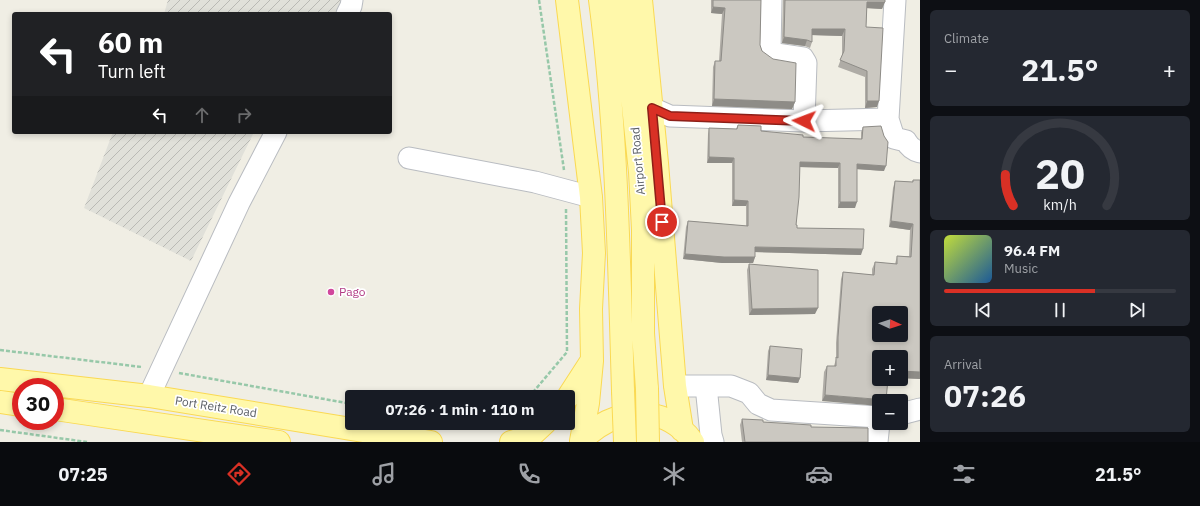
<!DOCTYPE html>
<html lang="en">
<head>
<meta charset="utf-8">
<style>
  body { margin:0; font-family:"IBM Plex Sans",sans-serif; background:#242831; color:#f1f3f6; height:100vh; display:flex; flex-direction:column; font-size:15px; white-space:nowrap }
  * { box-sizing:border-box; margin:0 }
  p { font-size:13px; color:#9ea1a6 }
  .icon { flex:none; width:22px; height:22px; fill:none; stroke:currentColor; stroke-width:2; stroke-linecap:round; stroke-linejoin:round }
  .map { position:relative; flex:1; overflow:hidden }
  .details { display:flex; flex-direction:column; gap:10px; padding:10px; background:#0d0f14; width:280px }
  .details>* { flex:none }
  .hud { position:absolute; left:12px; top:12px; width:380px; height:122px; border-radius:4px; box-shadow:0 2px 6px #0003; background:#202124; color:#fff; overflow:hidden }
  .needle { width:26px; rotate:93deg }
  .controls { position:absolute; left:872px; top:306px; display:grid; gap:8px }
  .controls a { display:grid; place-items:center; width:36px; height:36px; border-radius:4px; background:#171b24; box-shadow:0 2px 6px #0003; font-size:20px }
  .speed { position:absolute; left:12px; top:378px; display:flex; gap:8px; font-size:20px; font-weight:700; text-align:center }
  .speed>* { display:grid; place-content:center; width:52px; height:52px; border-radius:50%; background:#171b24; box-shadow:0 2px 6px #0003; line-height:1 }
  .speed .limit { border:6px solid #d22; background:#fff; color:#111 }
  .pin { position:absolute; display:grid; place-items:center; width:34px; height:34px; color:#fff; margin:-17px; border:2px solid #fff; border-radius:50%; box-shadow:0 1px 4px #0007 }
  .me { position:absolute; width:44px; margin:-22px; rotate:273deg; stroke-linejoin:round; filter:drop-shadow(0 0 3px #0008) }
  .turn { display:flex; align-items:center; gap:14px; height:84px; padding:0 20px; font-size:18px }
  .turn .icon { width:52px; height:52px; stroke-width:2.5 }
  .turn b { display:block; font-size:28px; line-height:34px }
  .lanes { display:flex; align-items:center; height:38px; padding:0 20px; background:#0003; justify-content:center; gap:20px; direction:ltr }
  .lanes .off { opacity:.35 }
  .big { font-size:30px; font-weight:700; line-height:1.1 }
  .details .tile { flex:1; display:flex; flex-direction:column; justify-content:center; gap:6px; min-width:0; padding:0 14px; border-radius:6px; background:#242831 }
  .details .dial { align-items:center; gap:0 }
  .dial svg { height:104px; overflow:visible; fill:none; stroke:#363941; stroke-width:7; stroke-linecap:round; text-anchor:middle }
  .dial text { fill:#f1f3f6; stroke:none }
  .song { display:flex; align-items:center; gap:12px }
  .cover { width:48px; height:48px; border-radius:6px; background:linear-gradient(135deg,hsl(70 70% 55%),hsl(210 70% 35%)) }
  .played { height:4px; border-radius:2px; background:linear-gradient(90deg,#d93025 65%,#363941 65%) }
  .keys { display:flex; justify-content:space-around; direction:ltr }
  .heat { display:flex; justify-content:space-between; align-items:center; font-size:22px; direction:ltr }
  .trip { position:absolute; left:345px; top:390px; width:230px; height:40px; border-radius:4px; background:#171b24; box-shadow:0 2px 6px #0003; font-weight:700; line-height:40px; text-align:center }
  .dock { display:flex; height:64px; justify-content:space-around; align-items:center; background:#090b0e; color:#9ea1a6 }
  .dock .icon { width:28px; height:28px }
  .dock .active { color:#d93025 }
  .dock b { font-size:18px; color:#f1f3f6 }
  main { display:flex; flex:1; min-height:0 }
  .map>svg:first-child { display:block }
  .industrial { fill:url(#industrial-furrows) }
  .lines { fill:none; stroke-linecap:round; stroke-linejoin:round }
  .minor-casing { stroke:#b9bcc1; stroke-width:23 }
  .major-casing { stroke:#fad953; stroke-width:24 }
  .path { stroke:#97c8a9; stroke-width:2.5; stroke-dasharray:4 2; stroke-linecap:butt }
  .minor { stroke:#fff; stroke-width:21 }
  .major { stroke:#fff8aa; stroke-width:22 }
  .major-bridge-casing { stroke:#fad953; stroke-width:24; stroke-linecap:butt }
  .major-bridge { stroke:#fff8aa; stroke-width:22 }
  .wall { fill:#afaca6 }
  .shaded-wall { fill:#8e8c87 }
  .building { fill:#cbc8c1; stroke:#8e8c87; fill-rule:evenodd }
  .route-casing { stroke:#8d1f18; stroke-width:10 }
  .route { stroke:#d93025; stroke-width:7 }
  .hotel-dot { fill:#d1479c; stroke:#fff; stroke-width:1.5 }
  .labels { text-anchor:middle; stroke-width:3.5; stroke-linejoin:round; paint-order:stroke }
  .street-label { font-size:12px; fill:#5c6066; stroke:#fff }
  .hotel-label { font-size:12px; fill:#b23c85; stroke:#fff; text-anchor:start }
</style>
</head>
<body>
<main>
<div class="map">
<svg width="920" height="442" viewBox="0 0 920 442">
  <defs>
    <pattern id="industrial-furrows" width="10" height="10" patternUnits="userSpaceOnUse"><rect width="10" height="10" fill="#e0e0d9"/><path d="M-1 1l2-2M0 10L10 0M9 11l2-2" fill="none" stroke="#b9b9b4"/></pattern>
  </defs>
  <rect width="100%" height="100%" fill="#f0eee4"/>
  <path class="industrial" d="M168 0H341V6L334 14H164Z
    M113 132H254L191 261 84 208Z"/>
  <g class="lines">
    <defs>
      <path id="minor" d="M771 0 770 51 776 54 803 58 806 63 804 121
        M895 0 888 119 894 138 906 141C909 147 913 150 920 152
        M347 14 351 6 352 0
        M652 108 670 116 804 121 888 119
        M409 158 535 182 591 197
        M675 386H731L749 393 758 404 771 410 879 417
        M706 386 711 435 713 442
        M149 396 239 203 276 132
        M901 414 920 409
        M877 442 879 423"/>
      <path id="major" d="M567 0 591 197 594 253 591 309 592 361 588 403 581 441
        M600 0C617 129 619 261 623 391
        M622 0 640 172 643 230V333L647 389
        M641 0 657 163 675 386 682 430
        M0 379 149 396 431 442
        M568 397 590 363
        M0 402 21 405
        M55 409 279 442
        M511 442 531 436 545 423
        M581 442C611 407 665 402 693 442"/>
    </defs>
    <use href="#minor" class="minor-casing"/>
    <use href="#major" class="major-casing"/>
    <path class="path" d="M539 0 564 170
      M0 350 142 367
      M179 373 352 404
      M529 397 567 352 566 209
      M0 430 87 442"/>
    <use href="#minor" class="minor"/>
    <use href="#major" class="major"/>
    <defs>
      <path id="major-bridge" d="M647 389 648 442
        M623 391 625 442"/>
    </defs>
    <use href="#major-bridge" class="major-bridge-casing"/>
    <use href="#major-bridge" class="major-bridge"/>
  </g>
  <path class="wall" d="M711 0H761L760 45 762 51 795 102 792 109 712 106 713 67 715 61H719L722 14 711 13Z
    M783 0H885L882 9 867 8 866 27 877 107 865 108V77L838 67 842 56V36L812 35V42L810 48 805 46 782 43Z
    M738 125 761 131 803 137 861 139V132L863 127 884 171 857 169 855 208H838V168L800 167 796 225 797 228 861 255 755 252V257L753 263H722L683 259 686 227 688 221 746 226V206H732V163H707L708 134 709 128 736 129Z
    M913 180 920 379 901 378V357L822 401 824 372 827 366H834L836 359V343L841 279 843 272 872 275V269L875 262 895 264 897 256H909L910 230 889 227 893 188 895 181 912 182Z
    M749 264 815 314 749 315 747 270Z
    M770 346 800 378 798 383 766 380 768 351Z
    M742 419 763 422 811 427 868 442H742L740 425Z"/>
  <path class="shaded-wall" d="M867 2H885L882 9 865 8Z
    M713 7 725 8 722 14 711 13Z
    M812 29H845L842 36 810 35Z
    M784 37 807 40 805 46 782 43Z
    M714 99 795 102 792 109 712 106Z
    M867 101H879L877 107 865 108Z
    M709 157 734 158 732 163H707Z
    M800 162 840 163 838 168 798 167Z
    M857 164 886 166 884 171 855 169Z
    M734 200 748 201 746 206H732Z
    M840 202H857L855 208H838Z
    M891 221 913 224 910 230 889 227Z
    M755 247 863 249 861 255 753 252Z
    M685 254 755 257 753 263H722L683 259Z
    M818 308 815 314 749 315 752 309Z
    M901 371 920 372V379L901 378Z
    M768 375 800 378 798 383 766 380Z
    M825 395 886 400V401H879V406L822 401Z"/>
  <path class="building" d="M713 0H761L760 45 762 51 773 59 796 63 795 102 714 99 715 61H721L725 8 713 7Z
    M785 0H885V2H867L866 27 883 28 879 101H867V71L840 60 844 51 845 29H812V42L807 40 784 37Z
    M738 125 761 126V131L803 135V137L862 139 863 127 881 126 884 136 888 142 886 166 857 164V202H840V163L800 162 799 197 796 225H797V228L864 229 863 249 755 247V257H724L685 254 688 221 748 226V201L734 200V158L709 157V128L737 129Z
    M913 180H920V372L901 371V357H879V379H888L886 400 825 395 827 366H836V357L838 358V337L843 272 874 275 875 262 897 264V256L911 257 913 224 891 221 895 181 913 182ZM879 313H901V335H879Z
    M749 264 818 270V308L752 309Z
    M770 346 802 349 800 378 768 375Z
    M742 419 763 420V422L811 425V427L868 428V442H745Z"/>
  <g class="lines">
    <defs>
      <path id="route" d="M662 222 652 108 670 116 804 121"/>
    </defs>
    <use href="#route" class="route-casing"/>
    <use href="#route" class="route"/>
  </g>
  <circle class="hotel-dot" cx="331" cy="292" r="4"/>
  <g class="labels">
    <g class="street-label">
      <text transform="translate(638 161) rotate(-95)" y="4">Airport Road</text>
      <text transform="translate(216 407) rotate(9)" y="4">Port Reitz Road</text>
    </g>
    <g class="hotel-label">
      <text x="339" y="296">Pago</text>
    </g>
  </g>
</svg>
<div class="controls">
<a><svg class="needle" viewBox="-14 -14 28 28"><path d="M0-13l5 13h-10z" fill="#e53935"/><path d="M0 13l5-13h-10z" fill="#9ea1a6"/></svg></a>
<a>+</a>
<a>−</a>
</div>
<div class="speed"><div class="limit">30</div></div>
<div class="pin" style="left:662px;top:222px;background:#d93025"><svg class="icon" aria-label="arrive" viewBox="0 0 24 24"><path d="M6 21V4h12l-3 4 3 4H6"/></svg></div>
<svg class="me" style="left:804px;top:121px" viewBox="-20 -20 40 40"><path d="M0-17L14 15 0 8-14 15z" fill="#d93025" stroke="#fff" stroke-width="4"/></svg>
<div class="trip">07:26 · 1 min · 110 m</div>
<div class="hud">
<div class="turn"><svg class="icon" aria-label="left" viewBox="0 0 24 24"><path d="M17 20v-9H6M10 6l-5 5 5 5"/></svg><div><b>60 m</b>Turn left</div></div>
<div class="lanes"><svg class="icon" aria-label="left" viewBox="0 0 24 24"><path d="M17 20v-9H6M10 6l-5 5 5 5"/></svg><svg class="icon off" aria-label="ahead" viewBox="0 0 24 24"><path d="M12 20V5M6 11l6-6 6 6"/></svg><svg class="icon off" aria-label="right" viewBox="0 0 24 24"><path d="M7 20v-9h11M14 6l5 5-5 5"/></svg></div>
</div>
</div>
<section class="details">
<div class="tile"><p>Climate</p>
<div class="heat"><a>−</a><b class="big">21.5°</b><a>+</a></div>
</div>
<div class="tile dial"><svg viewBox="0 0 100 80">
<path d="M14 69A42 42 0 1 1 86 69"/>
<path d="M14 69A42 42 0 0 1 8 45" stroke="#d93025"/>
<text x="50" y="56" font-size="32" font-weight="700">20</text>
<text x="50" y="72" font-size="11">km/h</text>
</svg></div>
<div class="tile">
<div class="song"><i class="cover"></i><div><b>96.4 FM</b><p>Music</p></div></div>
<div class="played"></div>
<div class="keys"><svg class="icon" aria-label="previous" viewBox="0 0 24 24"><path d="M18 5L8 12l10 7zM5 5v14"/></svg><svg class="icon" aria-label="pause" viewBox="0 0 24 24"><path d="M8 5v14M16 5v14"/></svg><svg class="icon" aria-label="next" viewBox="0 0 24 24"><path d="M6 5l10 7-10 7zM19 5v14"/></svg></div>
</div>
<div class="tile"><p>Arrival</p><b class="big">07:26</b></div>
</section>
</main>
<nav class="dock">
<b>07:25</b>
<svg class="icon active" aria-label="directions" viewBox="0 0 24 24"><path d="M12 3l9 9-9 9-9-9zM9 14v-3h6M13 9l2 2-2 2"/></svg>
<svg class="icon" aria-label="music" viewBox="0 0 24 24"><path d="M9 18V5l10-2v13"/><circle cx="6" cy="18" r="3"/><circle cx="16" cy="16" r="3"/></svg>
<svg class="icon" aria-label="phone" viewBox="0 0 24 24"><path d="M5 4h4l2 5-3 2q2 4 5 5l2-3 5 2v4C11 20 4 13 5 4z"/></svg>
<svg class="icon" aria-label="climate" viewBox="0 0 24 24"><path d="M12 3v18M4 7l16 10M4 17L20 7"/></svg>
<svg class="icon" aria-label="car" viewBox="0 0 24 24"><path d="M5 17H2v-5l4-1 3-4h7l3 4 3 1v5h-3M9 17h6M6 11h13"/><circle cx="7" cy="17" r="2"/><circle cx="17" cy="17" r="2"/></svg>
<svg class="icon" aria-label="filters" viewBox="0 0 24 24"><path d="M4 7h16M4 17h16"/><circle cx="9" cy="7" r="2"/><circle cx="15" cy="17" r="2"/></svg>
<b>21.5°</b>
</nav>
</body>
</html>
